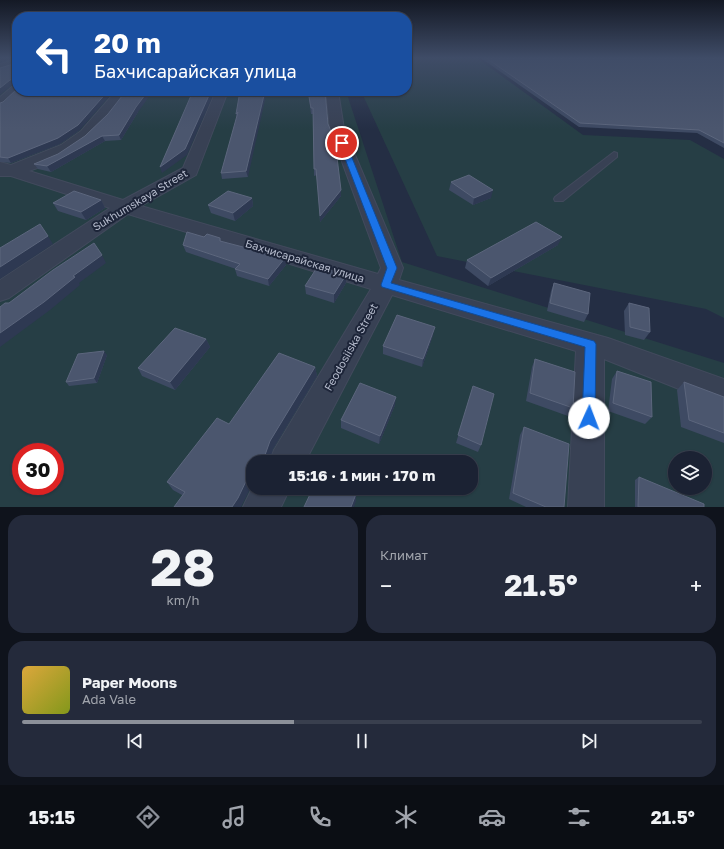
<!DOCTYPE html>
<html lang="ru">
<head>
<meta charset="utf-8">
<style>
  body { margin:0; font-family:"Golos Text",sans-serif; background:#242a3b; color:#f1f3f6; height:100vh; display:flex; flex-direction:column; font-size:15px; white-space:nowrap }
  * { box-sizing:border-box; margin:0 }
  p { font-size:13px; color:#a0a4ac }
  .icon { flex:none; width:22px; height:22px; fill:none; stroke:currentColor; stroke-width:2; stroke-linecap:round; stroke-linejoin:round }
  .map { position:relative; height:507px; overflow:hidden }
  .side { display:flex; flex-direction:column; gap:8px; padding:8px; background:#0f131c; flex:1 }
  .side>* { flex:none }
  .guide { position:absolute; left:12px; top:12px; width:400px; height:84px; border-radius:16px; box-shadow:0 1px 3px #0004,0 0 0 1px #393f4e; background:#1a4fa0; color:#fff; overflow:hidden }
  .controls { position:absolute; left:668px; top:451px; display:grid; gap:8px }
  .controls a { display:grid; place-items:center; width:44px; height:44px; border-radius:50%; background:#1b2233; box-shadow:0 1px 3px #0004,0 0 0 1px #393f4e; font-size:20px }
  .speed { position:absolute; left:12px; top:443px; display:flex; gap:8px; font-size:20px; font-weight:700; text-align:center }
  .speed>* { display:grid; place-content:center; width:52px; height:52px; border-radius:50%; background:#1b2233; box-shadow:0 1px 3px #0004,0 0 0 1px #393f4e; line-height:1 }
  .speed .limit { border:6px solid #d22; background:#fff; color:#111 }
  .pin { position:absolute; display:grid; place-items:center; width:34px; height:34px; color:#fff; margin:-17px; border:2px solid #fff; border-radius:50%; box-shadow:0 1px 4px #0007 }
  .me { position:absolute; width:44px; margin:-22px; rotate:2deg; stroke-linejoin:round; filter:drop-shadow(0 0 3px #0008) }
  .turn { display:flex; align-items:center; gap:14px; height:84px; padding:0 16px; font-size:18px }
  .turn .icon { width:52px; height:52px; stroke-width:2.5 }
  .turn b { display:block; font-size:28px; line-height:34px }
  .big { font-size:30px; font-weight:700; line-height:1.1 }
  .side .card { flex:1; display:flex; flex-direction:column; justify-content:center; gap:6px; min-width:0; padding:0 14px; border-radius:16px; background:#242a3b }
  .side .dial { align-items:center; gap:0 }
  .dial b { font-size:52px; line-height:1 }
  .song { display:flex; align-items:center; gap:12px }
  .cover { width:48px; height:48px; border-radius:6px; background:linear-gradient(135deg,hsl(40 70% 55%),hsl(70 70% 35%)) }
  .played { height:4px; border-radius:2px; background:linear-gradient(90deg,#8c9099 40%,#393f4e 40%) }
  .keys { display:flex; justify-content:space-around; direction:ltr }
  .heat { display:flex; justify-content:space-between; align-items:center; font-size:22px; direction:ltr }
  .side .tiles { flex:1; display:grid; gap:8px; grid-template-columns:1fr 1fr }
  .card:last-child { grid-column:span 2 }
  .trip { position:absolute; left:246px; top:455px; width:232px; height:40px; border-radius:16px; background:#1b2233; box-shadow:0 1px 3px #0004,0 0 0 1px #393f4e; font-weight:700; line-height:40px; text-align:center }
  .tab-bar { display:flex; height:64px; justify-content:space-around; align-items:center; background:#0b0e14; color:#a0a4ac }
  .tab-bar .icon { width:28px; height:28px }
  .tab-bar .selected { color:#8c9099 }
  .tab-bar b { font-size:18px; color:#f1f3f6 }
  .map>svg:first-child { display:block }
  .green { fill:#263e45; fill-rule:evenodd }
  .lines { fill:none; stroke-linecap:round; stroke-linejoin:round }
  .lane-casing { stroke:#424a5d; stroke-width:2 }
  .street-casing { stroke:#424a5d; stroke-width:2 }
  .lane { fill:#384154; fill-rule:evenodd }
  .street { fill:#384154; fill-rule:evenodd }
  .wall { fill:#3e4a63 }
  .shaded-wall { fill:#2e3952 }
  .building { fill:#4b566e; stroke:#5c667d }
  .route { fill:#1a73e8; stroke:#114b97 }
  .labels { text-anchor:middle; stroke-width:4; stroke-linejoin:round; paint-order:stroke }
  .street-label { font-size:11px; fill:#b6bccd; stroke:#1d2539 }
</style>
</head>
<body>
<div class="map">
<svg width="724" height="507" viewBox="0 0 724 507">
  <rect width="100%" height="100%" fill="#242e44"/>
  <path class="green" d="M407 58H477L583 135 690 140 724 159V318L706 309 437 256 361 91H407Z
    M17 67V91H346L402 262 724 363V507H0V70ZM21 452H55V486H21ZM675 458H705V488H675ZM253 462H471V488H253Z"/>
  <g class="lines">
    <defs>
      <path id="lane" d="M614 152 617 153V157L563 201H555L554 199 555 197Z"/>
      <path id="street" d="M17 59V65L0 70V64Z
        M17 85V91L21 92 5 106 0 107V97L13 86Z
        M116 91H129C103 129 74 157 29 171L123 200 183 168 216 91H228L196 175 141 206 378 274 381 268 330 129 326 91H338L344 129 403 268 399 280 608 338 724 379V407L604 359V507H568L576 351 392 295 305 462H269L274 450 371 289 128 214 9 298 0 301V280L110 208 11 176H0V162L11 165 61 145 81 131Z
        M253 486V488H290L281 507H243Z"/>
    </defs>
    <use href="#lane" class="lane-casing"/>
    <use href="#street" class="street-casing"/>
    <use href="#lane" class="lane"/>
    <use href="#street" class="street"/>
  </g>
  <path class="wall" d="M481 58H724V148L697 133 579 127Z
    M240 91 248 177 222 179 221 173 237 119 236 114Z
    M308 91H325L328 124 341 190V196L320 222 317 175 314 176V169L313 114H311Z
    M0 103 80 130 60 144 11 163 0 162Z
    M138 112 121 140 105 141 51 172 38 169 34 164 58 154 85 136 108 114Z
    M451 182 491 198 473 205 449 190Z
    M252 198 253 206 235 221 211 213 208 205Z
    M101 200 105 208 86 220 58 211 53 203Z
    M204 237 220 238 221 241 286 265 269 286 237 276 235 269H236L186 252 183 245Z
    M558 245 488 286 465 268 467 260Z
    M346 275V283L334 303 306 294 305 286Z
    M554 283 588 314 584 322 547 311 551 291Z
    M629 303 650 332 644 340 625 335 624 311Z
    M433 335 422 367 383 354V346Z
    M206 339 210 347 175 390 142 376 138 368Z
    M107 355 97 383 69 386 66 382Z
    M535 359 573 408 568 416 526 401 532 367Z
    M315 367 317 376 273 449 269 462H253V486L182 495 173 490 167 482 229 424Z
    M617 371 652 417 645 424 608 411 612 379Z
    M684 382 724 397V443L681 427 677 390Z
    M473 386 481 445 478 452 456 443Z
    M395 405 379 444 341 428V420Z
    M524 427 564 507H526L509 499 520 435Z
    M639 477 704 507H635V480Z"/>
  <path class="shaded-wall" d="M16 79 17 84 12 85 0 95V88L10 80Z
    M108 91H114L80 130 60 144 11 163 8 158Z
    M148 91H153L138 112 121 140 119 135 136 107Z
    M211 91H215L187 155 162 173 160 167Z
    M265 91H267L248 177 246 171Z
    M102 136 105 141 51 172 47 166Z
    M341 190V196L320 222V216Z
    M493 190 491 198 473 205 474 198Z
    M252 198 253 206 235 221 233 213Z
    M101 200 105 208 86 220 81 212Z
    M48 236 53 244 0 279V267Z
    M562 237 558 245 488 286 491 278Z
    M102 255 106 263 79 283 80 285 50 310 0 347V333L73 276Z
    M285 258 286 265 269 286 268 279Z
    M346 275V283L334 303V294Z
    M435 327 433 335 422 367 423 359Z
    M206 339 210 347 175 390 170 382Z
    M104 351 107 355 97 383 94 378Z
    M315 367 317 376 273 449 269 462H261L270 441Z
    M396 397 395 405 379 444 380 436Z
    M253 474V482L251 478Z
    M248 477 252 485 241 507H232Z
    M356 494V501L354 507H351Z"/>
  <path class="building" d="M486 58H724V143L699 130 580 123Z
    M17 63V86L16 85V79L10 80 0 88V68Z
    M17 89V91H108L78 125 58 138 8 158 0 157V103L3 102Z
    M126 91H148L136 107 119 135 102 136 47 166 34 164 58 154 85 136 108 114Z
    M193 91H211L185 149 160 167Z
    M240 91H265L246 171 221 173 238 112 236 114Z
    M308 91H325L328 124 335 141 341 190 320 216 316 169H314L313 108H311Z
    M469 175 493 190 474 198 451 182Z
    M74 191 101 200 81 212 53 203Z
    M228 191 252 198 233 213 208 205Z
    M536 222 562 237 491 278 467 260Z
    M40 224 48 236 0 267V248Z
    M187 232 204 237 207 234 220 238V241L285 258 268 279 235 269 240 264 183 245Z
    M94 243 102 255 73 276 75 277 44 302 0 333V307L5 303H9L53 270Z
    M318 266 346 275 334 294 305 286Z
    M554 283 590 293 588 314 550 303Z
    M629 303 649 308 650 332 630 327Z
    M397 315 435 327 423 359 383 346Z
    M175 328 206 339 170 382 138 368Z
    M104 351 94 378 66 382 78 354Z
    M279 353 315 367 270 441 265 455 261 462H253V474L251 478 248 477 238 498 232 507H174L185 492 167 482 217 418 229 424Z
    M535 359 575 372 573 408 530 393Z
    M617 371 651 382 652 417 613 403Z
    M684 382 724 397V433L689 420Z
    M360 383 396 397 380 436 341 420Z
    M473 386 494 394 481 445 458 435Z
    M524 427 569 444 564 507H546L513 493Z
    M639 477 704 504V507H638Z
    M313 488H343L356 494 351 507H304Z"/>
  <linearGradient id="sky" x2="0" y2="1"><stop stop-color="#141925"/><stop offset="0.45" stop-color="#3f4c67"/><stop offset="1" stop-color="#3f4c67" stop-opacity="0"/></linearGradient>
  <rect width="724" height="129" fill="url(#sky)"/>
  <path class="route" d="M342 141 346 143 397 268 391 283 594 341 596 344 595 418 593 422 589 424 584 422 582 418 585 347 382 287 381 285 387 268 339 143Z"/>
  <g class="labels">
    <g class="street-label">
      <text transform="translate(140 200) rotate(-31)" y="4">Sukhumskaya Street</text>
      <text transform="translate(305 261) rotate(17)" y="4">Бахчисарайская улица</text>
      <text transform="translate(351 347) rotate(-61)" y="4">Feodosiiska Street</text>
    </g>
  </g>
</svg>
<div class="controls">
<a><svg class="icon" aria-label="layers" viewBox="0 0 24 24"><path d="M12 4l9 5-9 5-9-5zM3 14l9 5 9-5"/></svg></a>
</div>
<div class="speed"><div class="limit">30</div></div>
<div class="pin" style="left:342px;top:143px;background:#d93025"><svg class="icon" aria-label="arrive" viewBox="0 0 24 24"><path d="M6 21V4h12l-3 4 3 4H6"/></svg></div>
<svg class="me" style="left:589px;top:418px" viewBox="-20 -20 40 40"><circle r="19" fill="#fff"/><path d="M0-13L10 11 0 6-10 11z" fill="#1a73e8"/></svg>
<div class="trip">15:16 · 1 мин · 170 m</div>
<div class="guide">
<div class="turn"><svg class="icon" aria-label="left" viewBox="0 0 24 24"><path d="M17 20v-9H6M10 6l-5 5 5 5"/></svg><div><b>20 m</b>Бахчисарайская улица</div></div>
</div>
</div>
<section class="side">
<div class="tiles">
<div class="card dial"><b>28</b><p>km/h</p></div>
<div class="card"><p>Климат</p>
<div class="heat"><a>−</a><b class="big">21.5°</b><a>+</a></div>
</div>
<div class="card">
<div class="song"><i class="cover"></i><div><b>Paper Moons</b><p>Ada Vale</p></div></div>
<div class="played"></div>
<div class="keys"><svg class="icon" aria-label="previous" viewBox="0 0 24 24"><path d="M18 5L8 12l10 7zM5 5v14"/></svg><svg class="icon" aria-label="pause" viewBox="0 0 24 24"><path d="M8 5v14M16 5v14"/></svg><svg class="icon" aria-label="next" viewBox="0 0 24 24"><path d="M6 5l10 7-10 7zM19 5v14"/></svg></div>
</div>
</div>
</section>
<nav class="tab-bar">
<b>15:15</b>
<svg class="icon selected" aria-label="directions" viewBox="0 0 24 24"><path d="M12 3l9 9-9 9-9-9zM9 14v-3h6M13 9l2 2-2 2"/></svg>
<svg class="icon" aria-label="music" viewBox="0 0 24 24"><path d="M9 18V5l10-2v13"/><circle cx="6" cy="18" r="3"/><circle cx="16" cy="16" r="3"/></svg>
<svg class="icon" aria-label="phone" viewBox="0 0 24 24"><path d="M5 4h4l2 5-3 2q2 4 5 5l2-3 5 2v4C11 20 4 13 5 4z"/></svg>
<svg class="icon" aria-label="climate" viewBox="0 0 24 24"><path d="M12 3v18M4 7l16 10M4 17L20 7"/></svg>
<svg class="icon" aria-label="car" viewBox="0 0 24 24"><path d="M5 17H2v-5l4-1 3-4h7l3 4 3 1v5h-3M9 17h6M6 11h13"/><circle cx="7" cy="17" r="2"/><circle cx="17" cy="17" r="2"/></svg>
<svg class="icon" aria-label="filters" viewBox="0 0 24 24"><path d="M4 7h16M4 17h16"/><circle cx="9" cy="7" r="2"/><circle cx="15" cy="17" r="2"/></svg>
<b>21.5°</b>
</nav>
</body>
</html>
